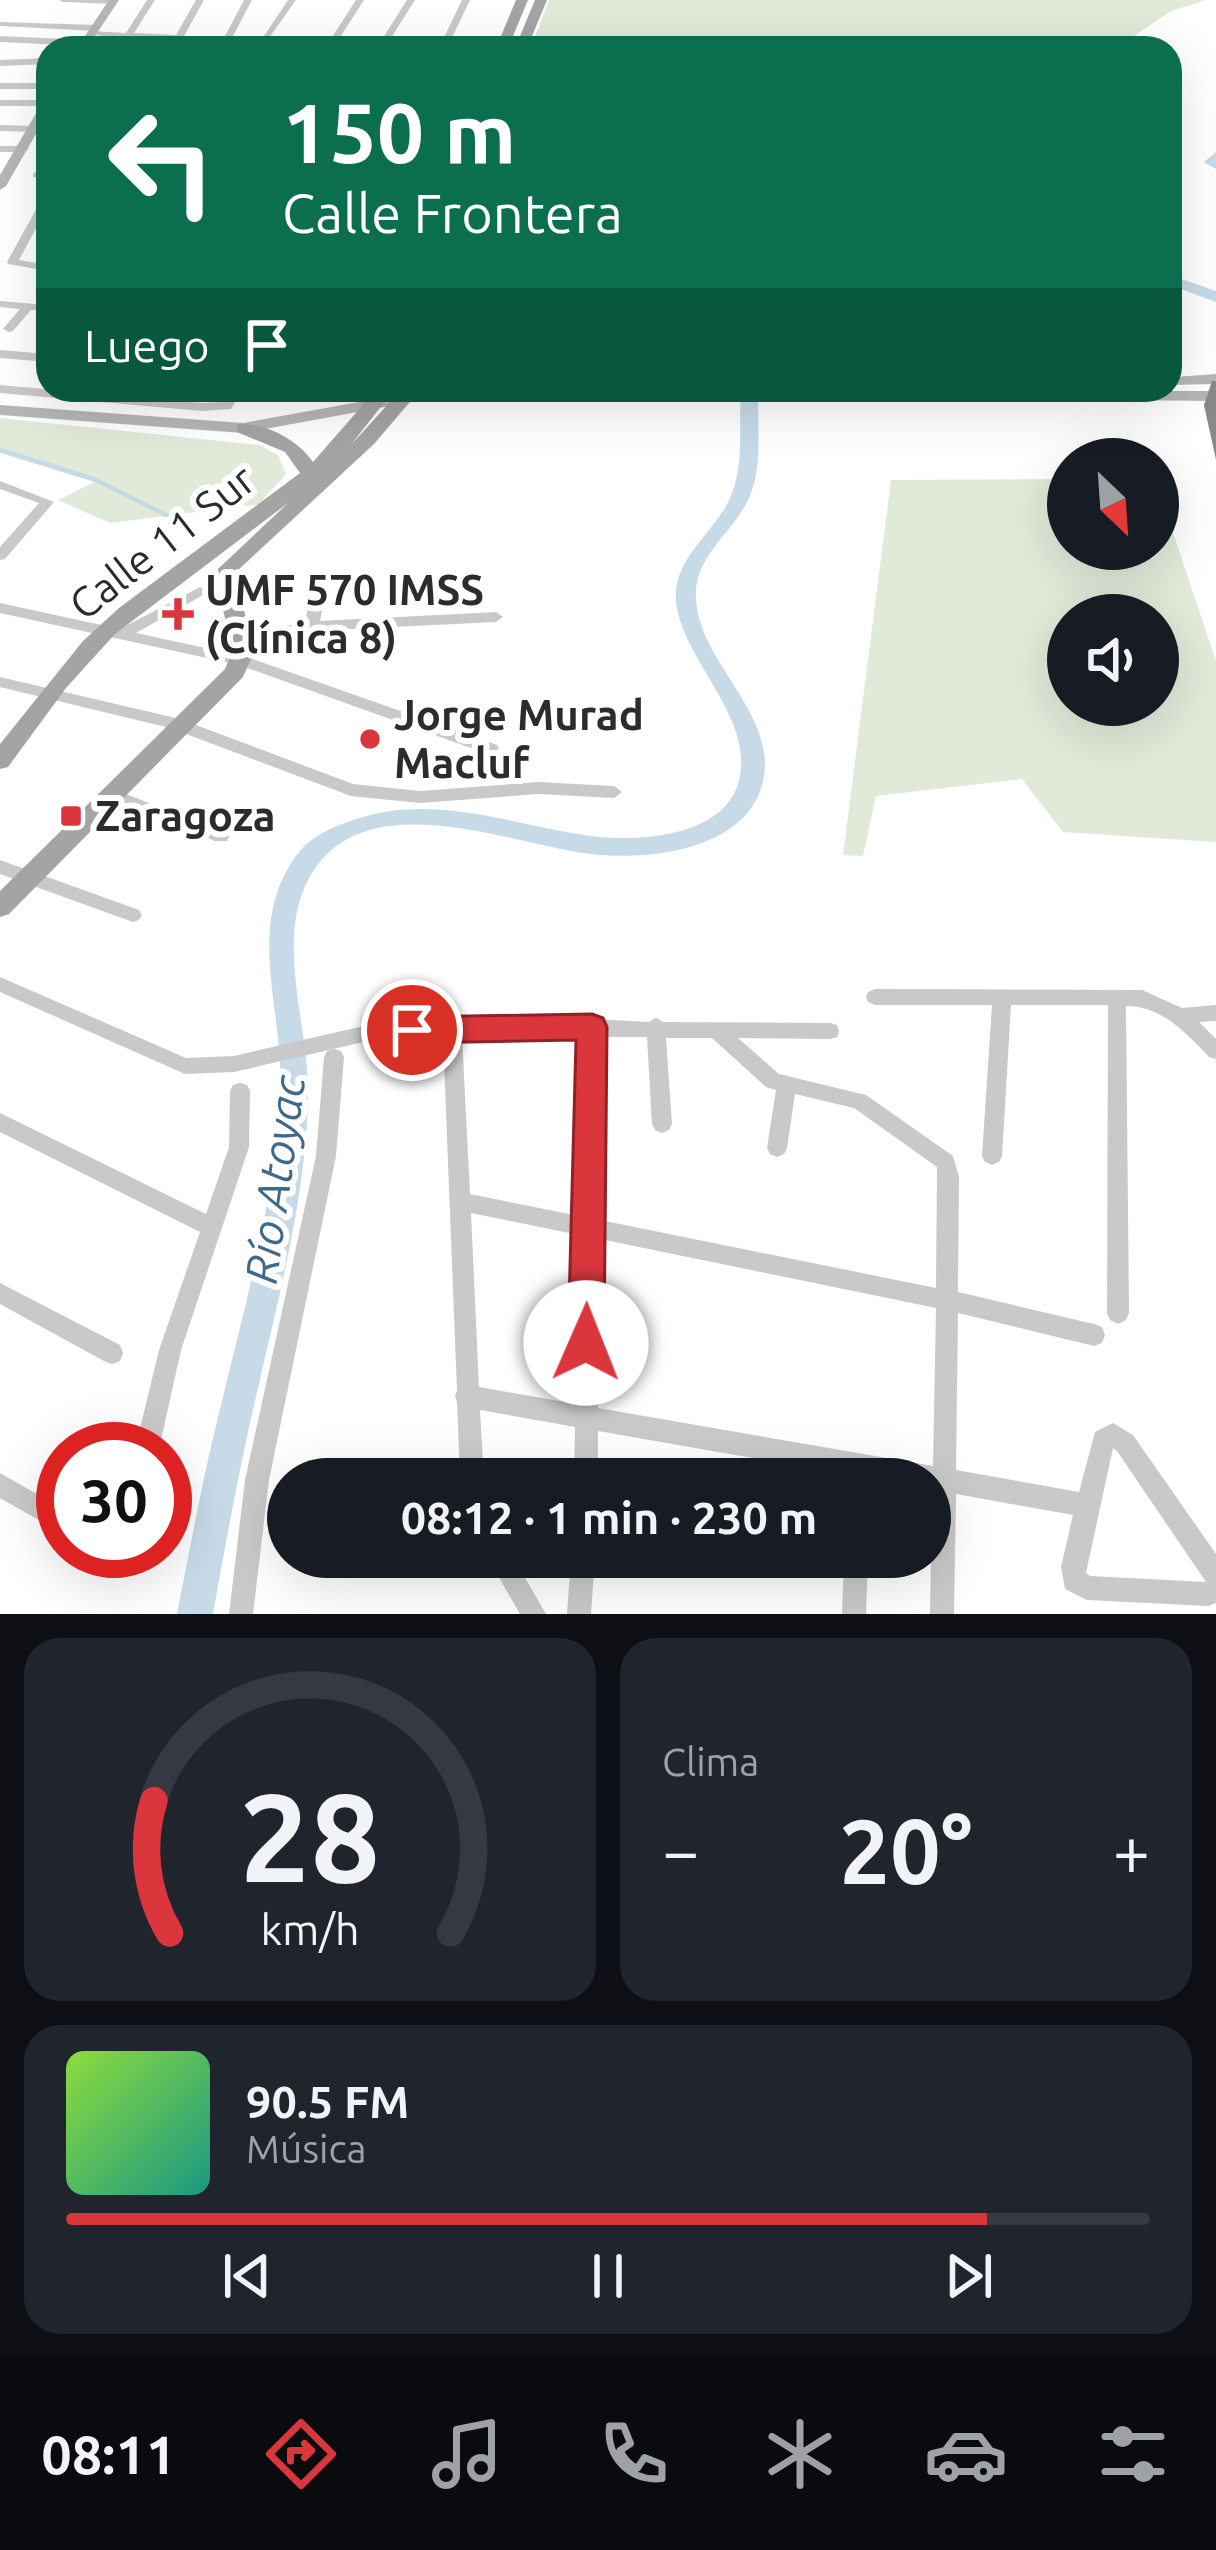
<!DOCTYPE html>
<html lang="es">
<head>
<meta charset="utf-8">
<style>
  body { margin:0; font-family:Ubuntu,sans-serif; background:#20242c; color:#f1f3f6; height:100vh; display:flex; flex-direction:column; font-size:45px; white-space:nowrap }
  * { box-sizing:border-box; margin:0 }
  p { font-size:39px; color:#9ea1a6 }
  .icon { flex:none; width:66px; height:66px; fill:none; stroke:currentColor; stroke-width:2; stroke-linecap:round; stroke-linejoin:round }
  .map { position:relative; height:1614px; overflow:hidden }
  .side { display:flex; flex-direction:column; gap:24px; padding:24px; background:#0d0f14; flex:1 }
  .side>* { flex:none }
  .top-card { position:absolute; left:36px; top:36px; width:1146px; height:366px; border-radius:36px; box-shadow:0 12px 48px #0002; background:#0b6e4f; color:#fff; overflow:hidden }
  .needle { width:78px; rotate:155deg }
  .tools { position:absolute; left:1047px; top:438px; display:grid; gap:24px }
  .tools a { display:grid; place-items:center; width:132px; height:132px; border-radius:50%; background:#171b24; box-shadow:0 12px 48px #0002; font-size:60px }
  .speed { position:absolute; left:36px; top:1422px; display:flex; gap:24px; font-size:60px; font-weight:700; text-align:center }
  .speed>* { display:grid; place-content:center; width:156px; height:156px; border-radius:50%; background:#171b24; box-shadow:0 12px 48px #0002; line-height:1 }
  .speed .limit { border:18px solid #d22; background:#fff; color:#111 }
  .pin { position:absolute; display:grid; place-items:center; width:102px; height:102px; color:#fff; margin:-51px; border:6px solid #fff; border-radius:50%; box-shadow:0 3px 12px #0007 }
  .me { position:absolute; width:132px; margin:-66px; rotate:1deg; stroke-linejoin:round; filter:drop-shadow(0 0 9px #0008) }
  .turn { display:flex; align-items:center; gap:42px; height:252px; padding:0 48px; font-size:54px }
  .turn .icon { width:156px; height:156px; stroke-width:2.5 }
  .turn b { display:block; font-size:84px; line-height:102px }
  .then { display:flex; align-items:center; height:114px; padding:0 48px; background:#0003; gap:24px; font-size:45px }
  .big { font-size:90px; font-weight:700; line-height:1.1 }
  .side .card { flex:1; display:flex; flex-direction:column; justify-content:center; gap:18px; min-width:0; padding:0 42px; border-radius:36px; background:#20242c }
  .side .dial { align-items:center; gap:0 }
  .dial svg { height:312px; overflow:visible; fill:none; stroke:#363941; stroke-width:7; stroke-linecap:round; text-anchor:middle }
  .dial text { fill:#f1f3f6; stroke:none }
  .song { display:flex; align-items:center; gap:36px }
  .cover { width:144px; height:144px; border-radius:18px; background:linear-gradient(135deg,hsl(90 70% 55%),hsl(170 70% 35%)) }
  .played { height:12px; border-radius:6px; background:linear-gradient(90deg,#da363c 85%,#363941 85%) }
  .keys { display:flex; justify-content:space-around; direction:ltr }
  .heat { display:flex; justify-content:space-between; align-items:center; font-size:66px; direction:ltr }
  .side .tiles { flex:1; display:grid; gap:24px; grid-template-columns:1fr 1fr }
  .card:last-child { grid-column:span 2 }
  .trip { position:absolute; left:267px; top:1458px; width:684px; height:120px; border-radius:60px; background:#171b24; box-shadow:0 12px 48px #0002; font-weight:700; line-height:120px; text-align:center }
  .menu { display:flex; height:192px; justify-content:space-around; align-items:center; background:#090b0e; color:#9ea1a6 }
  .menu .icon { width:84px; height:84px }
  .menu .selected { color:#da363c }
  .menu b { font-size:54px; color:#f1f3f6 }
  .map>svg:first-child { display:block }
  .green { fill:#e1e9d9; fill-rule:evenodd }
  .lines { fill:none; stroke-linecap:round; stroke-linejoin:round }
  .stream { stroke:#c6dae8; stroke-width:4.5 }
  .river { fill:#c6dae8; fill-rule:evenodd }
  .street { fill:#c9c9c9; fill-rule:evenodd }
  .secondary { fill:#b6b6b6; fill-rule:evenodd }
  .primary { fill:#a4a4a4; fill-rule:evenodd }
  .wall { fill:#898989 }
  .route { fill:#da363c; stroke:#8e2327; stroke-width:3 }
  .poi-dot { fill:#da363c; stroke:#fff; stroke-width:4.5 }
  .labels { text-anchor:middle; stroke-width:12; stroke-linejoin:round; paint-order:stroke }
  .street-label { font-size:42px; fill:#2c2c2c; stroke:#fff }
  .poi-label { font-size:42px; font-weight:bold; fill:#2c2c2c; stroke:#fff; text-anchor:start }
  .water-label { font-size:45px; font-style:italic; fill:#3f6988; stroke:#fff }
</style>
</head>
<body>
<div class="map">
<svg width="1216" height="1614" viewBox="0 0 1216 1614">
  <rect width="100%" height="100%" fill="#fff"/>
  <path class="green" d="M549 0H1206L1171 11 1116 48H531Z
    M0 418 259 445 278 455 286 474 259 504 110 523 58 500 94 482 0 453Z
    M1068 479V549H1158V488L1216 661V842L1063 832 1022 779 876 796 863 856 843 855 891 480ZM1068 615H1158V705H1068Z"/>
  <g class="lines">
    <path class="stream" d="M0 450 94 479 166 515"/>
    <path class="river" d="M1216 152V169L1204 162Z
      M1170 275 1216 291V302L1170 285Z
      M741 390H759C756 425 764 464 749 498 735 530 698 553 696 591 693 658 774 708 764 776 752 850 650 861 590 854 514 845 374 785 316 867 270 931 310 1025 308 1097 306 1197 279 1295 257 1392 240 1465 226 1540 213 1614H177C191 1543 204 1471 222 1401 247 1298 276 1195 280 1089 284 1008 243 924 299 852 313 835 333 827 353 820 434 793 504 823 584 835 633 843 729 839 740 776 751 717 688 664 677 609 668 565 707 539 726 506 746 471 738 428 741 390Z"/>
    <path class="street" d="M59 0H115L117 2 113 4 63 2Z
      M147 0H155L134 33 176 35 196 0H204L184 36 224 38 244 0H252L232 38 262 39 288 0H296L264 45 229 43 227 48H219L221 43 181 41 177 48H172L170 46 173 40 131 38 125 48H117L123 38 87 34 91 31 126 33Z
      M356 0H364L337 42 379 44 407 0H415L387 44 421 45 425 48H325Z
      M462 0H470L447 48H439Z
      M0 22 96 25 100 28 96 31 0 26Z
      M0 36 85 40 89 43 85 46 0 42Z
      M48 58V64L0 66V60Z
      M0 83H48V89H0Z
      M0 100H48V106H0Z
      M0 125 36 126 41 129 36 132 0 131Z
      M0 146H24L29 149 24 152H0Z
      M37 172 48 173V179L33 177V173Z
      M48 194V206L19 260 48 265V271L8 264 7 262 43 197Z
      M0 301 48 305V311L31 310 13 331 9 332 3 329 20 309 0 307Z
      M0 350 48 354V362L0 358Z
      M0 385 202 403 223 402 230 390H242L231 409 202 411 0 393Z
      M0 481 54 502 5 559 0 560V547L39 503 0 489Z
      M321 576 328 580 320 621 496 612 503 617 496 622 312 631 242 643 237 641 235 638 237 635 305 622 314 580Z
      M200 587 207 591 205 594 136 633 247 657 497 745 499 749 491 755 485 753 239 665 0 613V603L120 629Z
      M0 677 180 719 353 784 420 791 538 782 614 786 622 792 614 798 538 794 420 803 351 796 170 728 0 687Z
      M113 789 227 833 229 837 227 841H215L107 799 105 795 107 791Z
      M0 860 139 910 142 915 139 920 133 922 0 874Z
      M0 977 186 1058 234 1056 372 1024 452 1020 592 1019 649 1022 656 1018 663 1022 830 1023 837 1025 839 1031 837 1037 830 1039 738 1038 779 1074 866 1095 953 1156 959 1177 958 1292 1094 1324 1102 1327 1105 1335 1102 1343 1094 1346 958 1313 956 1470 1079 1492 1095 1432 1113 1423 1133 1435 1216 1554V1603L1208 1606 1087 1600 1065 1589 1061 1567 1073 1515 956 1494 954 1614H930L932 1490 930 1479H872L598 1431V1479H574L575 1427 480 1410 484 1479H460L457 1402 455 1396 457 1391 443 1036 372 1040 234 1072 185 1074 0 992ZM462 1036 582 1037 579 1216 470 1194ZM601 1037H647L652 1124 655 1130 662 1133 669 1130 672 1124 666 1038H712L766 1087 776 1090 767 1148 770 1154 777 1157 784 1154 787 1148 795 1094 854 1108 937 1167 936 1288 600 1220ZM471 1213 579 1235 576 1404 479 1387ZM600 1239 936 1308 933 1466 598 1408ZM1113 1448 1117 1451 1206 1582 1090 1576 1086 1573Z
      M875 989 1142 990 1182 1008 1216 1005V1021L1199 1022 1216 1039V1059L1209 1057C1186 1033 1162 1006 1126 1006L1129 1313 1126 1320 1118 1324 1110 1320 1107 1313 1108 1005H1011L1002 1156 999 1162 992 1165 985 1162 982 1156 992 1005H875L868 1002 866 997 868 992Z
      M334 1049 341 1051 344 1057 336 1156 269 1480 253 1614H229L245 1480 316 1156 324 1057 327 1051Z
      M240 1083 247 1085 250 1091 249 1147 181 1350 159 1449H135L159 1350 200 1232 0 1132V1113L206 1214 229 1147 230 1091 233 1085Z
      M0 1283 120 1345 123 1353 120 1361 112 1364 104 1361 0 1304Z
      M0 1473 63 1509V1534L0 1498Z
      M487 1557H513L546 1614H520Z
      M571 1557H595L591 1614H567Z
      M844 1557H868L866 1614H842Z"/>
    <path class="secondary" d="M109 0H119L87 48H77Z
      M48 100V113L6 186 0 190V175L42 103Z
      M1216 374V384L1170 385V379L1175 377Z
      M425 390H458L450 395 243 433 0 415V405L243 423Z
      M630 390 1216 391V401L638 395Z"/>
    <path class="primary" d="M516 0H528L508 48H496Z
      M535 0H547L527 48H515Z
      M376 390H394L350 446 401 390H420L374 444 237 571 235 578 255 650 243 677 9 914 0 917V891L225 669 233 650 215 578 218 569 288 503 115 634 66 688 8 767 0 769V744L83 641 119 608 300 473 285 452 237 432V424C265 423 296 438 313 462Z"/>
  </g>
  <path class="wall" d="M1212 381H1216V460L1204 405Z"/>
  <path class="route" d="M592 1014 603 1018 607 1027 604 1343 599 1356 586 1361 573 1356 568 1343 576 1040 412 1043 401 1039 396 1030 401 1021 412 1017Z"/>
  <g class="poi-dot">
    <path d="M172 596h12v12h12v12h-12v12h-12v-12h-12v-12h12z"/>
    <circle cx="370" cy="739" r="12"/>
    <rect x="59" y="804" width="24" height="24" rx="6"/>
  </g>
  <g class="labels">
    <g class="street-label">
      <text transform="translate(162 542) rotate(-38)" y="15">Calle 11 Sur</text>
    </g>
    <g class="poi-label">
      <text x="205" y="605">UMF 570 IMSS<tspan x="205" dy="48">(Clínica 8)</tspan></text>
      <text x="394" y="730">Jorge Murad<tspan x="394" dy="48">Macluf</tspan></text>
      <text x="95" y="831">Zaragoza</text>
    </g>
    <g class="water-label">
      <text transform="translate(275 1179) rotate(-82)" y="16">Río Atoyac</text>
    </g>
  </g>
</svg>
<div class="tools">
<a><svg class="needle" viewBox="-14 -14 28 28"><path d="M0-13l5 13h-10z" fill="#e53935"/><path d="M0 13l5-13h-10z" fill="#9ea1a6"/></svg></a>
<a><svg class="icon" aria-label="sound" viewBox="0 0 24 24"><path d="M4 9h4l5-4v14l-5-4H4zM17 9q2 3 0 6"/></svg></a>
</div>
<div class="speed"><div class="limit">30</div></div>
<div class="pin" style="left:412px;top:1030px;background:#d93025"><svg class="icon" aria-label="arrive" viewBox="0 0 24 24"><path d="M6 21V4h12l-3 4 3 4H6"/></svg></div>
<svg class="me" style="left:586px;top:1343px" viewBox="-20 -20 40 40"><circle r="19" fill="#fff"/><path d="M0-13L10 11 0 6-10 11z" fill="#da363c"/></svg>
<div class="trip">08:12 · 1 min · 230 m</div>
<div class="top-card">
<div class="turn"><svg class="icon" aria-label="left" viewBox="0 0 24 24"><path d="M17 20v-9H6M10 6l-5 5 5 5"/></svg><div><b>150 m</b>Calle Frontera</div></div>
<div class="then">Luego<svg class="icon" aria-label="arrive" viewBox="0 0 24 24"><path d="M6 21V4h12l-3 4 3 4H6"/></svg></div>
</div>
</div>
<section class="side">
<div class="tiles">
<div class="card dial"><svg viewBox="0 0 100 80">
<path d="M14 69A42 42 0 1 1 86 69"/>
<path d="M14 69A42 42 0 0 1 10 35" stroke="#da363c"/>
<text x="50" y="56" font-size="32" font-weight="700">28</text>
<text x="50" y="72" font-size="11">km/h</text>
</svg></div>
<div class="card"><p>Clima</p>
<div class="heat"><a>−</a><b class="big">20°</b><a>+</a></div>
</div>
<div class="card">
<div class="song"><i class="cover"></i><div><b>90.5 FM</b><p>Música</p></div></div>
<div class="played"></div>
<div class="keys"><svg class="icon" aria-label="previous" viewBox="0 0 24 24"><path d="M18 5L8 12l10 7zM5 5v14"/></svg><svg class="icon" aria-label="pause" viewBox="0 0 24 24"><path d="M8 5v14M16 5v14"/></svg><svg class="icon" aria-label="next" viewBox="0 0 24 24"><path d="M6 5l10 7-10 7zM19 5v14"/></svg></div>
</div>
</div>
</section>
<nav class="menu">
<b>08:11</b>
<svg class="icon selected" aria-label="directions" viewBox="0 0 24 24"><path d="M12 3l9 9-9 9-9-9zM9 14v-3h6M13 9l2 2-2 2"/></svg>
<svg class="icon" aria-label="music" viewBox="0 0 24 24"><path d="M9 18V5l10-2v13"/><circle cx="6" cy="18" r="3"/><circle cx="16" cy="16" r="3"/></svg>
<svg class="icon" aria-label="phone" viewBox="0 0 24 24"><path d="M5 4h4l2 5-3 2q2 4 5 5l2-3 5 2v4C11 20 4 13 5 4z"/></svg>
<svg class="icon" aria-label="climate" viewBox="0 0 24 24"><path d="M12 3v18M4 7l16 10M4 17L20 7"/></svg>
<svg class="icon" aria-label="car" viewBox="0 0 24 24"><path d="M5 17H2v-5l4-1 3-4h7l3 4 3 1v5h-3M9 17h6M6 11h13"/><circle cx="7" cy="17" r="2"/><circle cx="17" cy="17" r="2"/></svg>
<svg class="icon" aria-label="filters" viewBox="0 0 24 24"><path d="M4 7h16M4 17h16"/><circle cx="9" cy="7" r="2"/><circle cx="15" cy="17" r="2"/></svg>
</nav>
</body>
</html>
